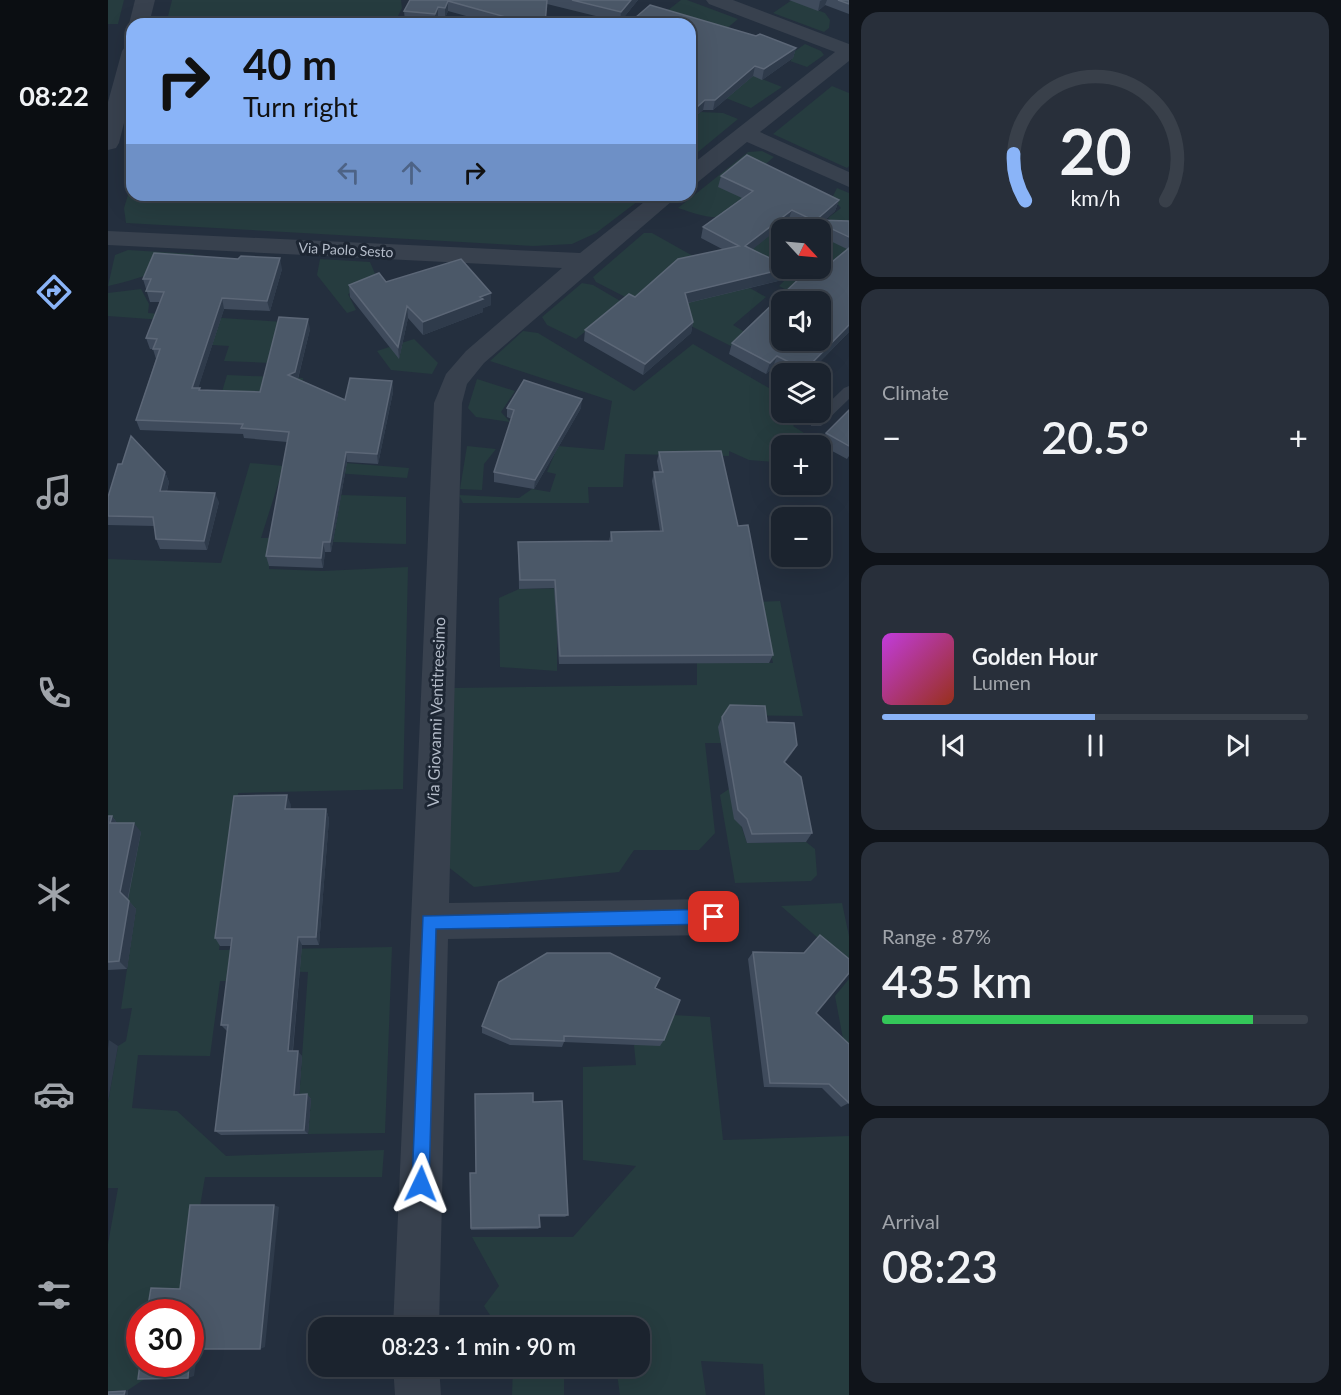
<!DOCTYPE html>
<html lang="en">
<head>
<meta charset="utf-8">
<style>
  body { margin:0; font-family:Lato,sans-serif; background:#282f3a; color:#f1f3f6; height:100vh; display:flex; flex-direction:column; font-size:22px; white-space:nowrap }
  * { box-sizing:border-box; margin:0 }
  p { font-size:20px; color:#a0a4aa }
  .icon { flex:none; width:33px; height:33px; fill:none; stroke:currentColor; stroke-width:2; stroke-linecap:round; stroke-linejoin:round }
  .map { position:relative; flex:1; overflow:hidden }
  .panel { display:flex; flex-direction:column; gap:12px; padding:12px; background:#0f1319; width:492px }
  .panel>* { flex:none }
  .hud { position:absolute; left:18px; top:18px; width:570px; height:183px; border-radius:18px; box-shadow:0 6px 24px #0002,0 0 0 2px #39404a; background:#8ab4f8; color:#111; overflow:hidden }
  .needle { width:39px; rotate:116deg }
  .buttons { position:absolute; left:663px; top:219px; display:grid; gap:12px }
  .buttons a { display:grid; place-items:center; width:60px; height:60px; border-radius:12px; background:#1b232e; box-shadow:0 6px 24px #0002,0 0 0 2px #39404a; font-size:30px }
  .speed { position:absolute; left:18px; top:1299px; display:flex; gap:12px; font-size:30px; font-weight:700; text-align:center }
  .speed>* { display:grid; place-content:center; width:78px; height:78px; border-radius:50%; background:#1b232e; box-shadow:0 6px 24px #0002,0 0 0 2px #39404a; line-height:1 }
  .speed .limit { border:9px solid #d22; background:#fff; color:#111 }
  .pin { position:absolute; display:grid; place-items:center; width:51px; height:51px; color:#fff; margin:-26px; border-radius:12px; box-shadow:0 3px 9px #0006 }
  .me { position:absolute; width:66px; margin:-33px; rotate:2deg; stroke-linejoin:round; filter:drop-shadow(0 0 4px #0008) }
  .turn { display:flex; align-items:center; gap:21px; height:126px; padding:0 18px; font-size:27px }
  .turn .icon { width:78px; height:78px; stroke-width:2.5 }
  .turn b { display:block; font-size:42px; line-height:51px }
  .lanes { display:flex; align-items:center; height:57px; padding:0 18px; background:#0003; justify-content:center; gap:30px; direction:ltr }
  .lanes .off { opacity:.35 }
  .big { font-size:45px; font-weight:600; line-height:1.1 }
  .panel .widget { flex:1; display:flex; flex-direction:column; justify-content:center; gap:9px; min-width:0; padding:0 21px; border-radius:18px; background:#282f3a }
  .panel .dial { align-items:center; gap:0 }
  .dial svg { height:156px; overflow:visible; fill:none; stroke:#39404a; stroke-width:7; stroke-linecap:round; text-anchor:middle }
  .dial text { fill:#f1f3f6; stroke:none }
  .song { display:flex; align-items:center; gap:18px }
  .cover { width:72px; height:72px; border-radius:9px; background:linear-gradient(135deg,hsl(290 70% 55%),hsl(10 70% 35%)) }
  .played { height:6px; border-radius:3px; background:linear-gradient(90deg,#8ab4f8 50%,#39404a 50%) }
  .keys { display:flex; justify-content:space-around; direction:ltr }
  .heat { display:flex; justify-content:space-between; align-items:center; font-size:33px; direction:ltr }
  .charge { height:9px; border-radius:4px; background:linear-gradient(90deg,#34c759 87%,#39404a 0) }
  .trip { position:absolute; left:200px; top:1317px; width:342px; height:60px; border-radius:18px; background:#1b232e; box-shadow:0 6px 24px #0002,0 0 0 2px #39404a; font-weight:600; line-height:60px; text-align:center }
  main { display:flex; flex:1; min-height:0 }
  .tab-bar { display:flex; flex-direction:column; width:108px; justify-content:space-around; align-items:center; background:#0b0e12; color:#a0a4aa }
  .tab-bar .icon { width:42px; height:42px }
  .tab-bar .on { color:#8ab4f8 }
  .tab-bar b { font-size:27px; color:#f1f3f6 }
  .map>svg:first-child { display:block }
  .green { fill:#263c3f }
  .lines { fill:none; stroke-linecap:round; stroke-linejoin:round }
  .lane { fill:#38414e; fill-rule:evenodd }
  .street { fill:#38414e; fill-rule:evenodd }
  .wall { fill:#3f4b5c }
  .shaded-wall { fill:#2f3b4b }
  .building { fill:#4b5868; stroke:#5c6777; stroke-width:1.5; fill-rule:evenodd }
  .route { fill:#1a73e8; stroke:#114b97; stroke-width:1.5 }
  .labels { text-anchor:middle; stroke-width:6; stroke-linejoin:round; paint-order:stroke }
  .far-street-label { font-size:14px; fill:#b4bcc9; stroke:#1d2633 }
  .street-label { font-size:16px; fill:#b4bcc9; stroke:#1d2633 }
</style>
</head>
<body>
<main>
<nav class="tab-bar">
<b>08:22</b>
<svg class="icon on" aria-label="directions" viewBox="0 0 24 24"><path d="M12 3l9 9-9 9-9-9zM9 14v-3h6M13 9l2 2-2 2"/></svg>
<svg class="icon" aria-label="music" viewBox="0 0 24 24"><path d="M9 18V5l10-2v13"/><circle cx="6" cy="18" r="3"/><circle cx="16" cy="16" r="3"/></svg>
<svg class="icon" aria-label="phone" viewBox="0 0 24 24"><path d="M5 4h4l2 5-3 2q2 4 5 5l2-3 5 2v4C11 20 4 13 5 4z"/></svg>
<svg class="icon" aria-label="climate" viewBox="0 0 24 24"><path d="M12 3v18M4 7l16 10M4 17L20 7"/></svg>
<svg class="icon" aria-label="car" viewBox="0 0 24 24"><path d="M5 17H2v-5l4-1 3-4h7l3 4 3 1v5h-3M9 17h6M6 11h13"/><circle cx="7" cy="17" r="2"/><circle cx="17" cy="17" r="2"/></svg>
<svg class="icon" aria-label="filters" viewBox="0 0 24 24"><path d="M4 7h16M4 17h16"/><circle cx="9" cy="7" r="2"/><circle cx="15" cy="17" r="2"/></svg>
</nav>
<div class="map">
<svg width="741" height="1395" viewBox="0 0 741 1395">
  <rect width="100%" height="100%" fill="#242f3e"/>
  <path class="green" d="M0 0H16L10 24H0Z
    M64 0H293L294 8 286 24H58Z
    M573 0H579L630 19 611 35 555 14Z
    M684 0 717 13 722 20 721 28 716 32 665 13Z
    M697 44 713 51 716 55 699 67 682 61 685 58 680 56Z
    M582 54 619 65 674 87 643 108 582 84Z
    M724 86 741 93V166L739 168 665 134Z
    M593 112 615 113 630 119 590 152 582 148V121Z
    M654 151 666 157 648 172V205C611 220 608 221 570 208L640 152Z
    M24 182V195H538L488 233 464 244 425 246 18 223 16 208Z
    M729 188 741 193V251L692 297 671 286 677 280 635 257 677 219 698 229 674 230V268H712L713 231 724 221 720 218 733 208 724 198Z
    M536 233H544L658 297 625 325 640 334 625 347 583 326H574L488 282 485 277Z
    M20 250 86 254 82 262C54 269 29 280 0 286L7 255Z
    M212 259 262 262 271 283 240 294 248 310 239 313 209 275Z
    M474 283 485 285 514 302 468 339 439 325 434 317Z
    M33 289 41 304 40 313 175 322 164 363 116 361 121 346 104 345 69 321 0 316V293Z
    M415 331 430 333 526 391 585 344 673 395 674 412 702 413 685 426 696 433 684 445 674 446 673 455 667 462 641 460 621 451V456L517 454 515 487H480L481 503H355L351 495 411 498 424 489 442 492 448 474 439 472 450 446 496 450 504 401 382 361Z
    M306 339 330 363 324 374 283 370 269 351Z
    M119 375 195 378 194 389 136 392 102 432Z
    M369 379 407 391 393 412 402 422 368 417 360 408Z
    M359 446 388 449 376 464 374 490 352 489Z
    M199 460 301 468 299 478 212 472 210 481H171L153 538H162L161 569 215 571 300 567 295 789 130 793 131 806 111 950 284 947 277 1133 200 1134 203 1099H191L200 972 153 971 152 981H112L102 1056 30 1055 24 1108 69 1111 118 1156 276 1150 274 1177H97L78 1289 47 1312H32V1364H40L38 1378 20 1390 0 1391V1244L10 1188H0V1102L10 1046 18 1041 24 1008 13 1009 28 909 19 901 0 826V559L113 563 142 463 197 468Z
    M233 495 298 497V544L225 542Z
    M470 588 449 626V671L392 667 391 598 411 589Z
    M672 601 695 716 617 715 613 743H597L607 833 591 850H526L511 872 366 887 339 866 345 688 589 685V662L665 663 657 625 582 605Z
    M621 789 639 843 698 842 707 849 709 875 703 881 627 883 612 795Z
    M734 903 741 936V965L673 906Z
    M741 979V1049L736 1044 727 996Z
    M564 1015 602 1017 615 1140 741 1136V1395H657L655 1364 593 1361 598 1395H512L508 1367 531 1366V1328L390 1327 376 1306 391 1286 364 1237H465L528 1166 475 1160V1067L528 1065 526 1045Z
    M405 1367H456V1395H404Z"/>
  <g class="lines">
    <path class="lane" d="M741 386V399L713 426H703V420L736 388Z"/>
    <path class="street" d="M27 0H47L41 24H24V28L21 24Z
      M598 0H625L741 44V61L652 132 741 172V187L639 142 590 182 582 184V166L727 52 601 4Z
      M24 45V91L11 143 8 148 0 150V102L14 51 17 47Z
      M545 195H571L376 363 359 384 354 403 341 903 606 899 619 904 625 917 619 930 606 935 340 939 331 1328H285L326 403 338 374 358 351 454 268 0 245V231L472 253Z
      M285 1366H331L333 1395H287Z"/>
  </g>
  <path class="wall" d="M302 0H530L512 22 439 4 437 24H387L340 11 337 18 330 17 327 24 297 21 296 11Z
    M681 0H741V14L717 5 710 11Z
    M582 24 688 48 685 58 654 80 645 76 605 110H595L582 121Z
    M613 176 731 200 727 211 717 220 741 221V332L700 374H678L665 367 658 374 621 354 624 343 703 279 739 249 712 236V230H698L680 221 644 249 681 268 678 279 580 303 585 322 583 333 535 375 476 341 477 330 527 297 614 249 593 238 595 227 634 198 610 187Z
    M174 269 162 311 116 309 90 388 93 390 152 392 202 329 190 379 237 400 284 381 285 392 270 464 239 462 223 552H217L215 568 161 566 158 556 179 442 136 438 135 434 32 430 28 420 48 359 45 349H42L38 338 52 302H42L35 279Z
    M278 282 383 293V305L375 308V312L315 335 300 318 291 359 242 297 241 285Z
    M399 408H473L426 489 386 482V472L404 419 399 417Z
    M741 410V456L739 459 713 445 718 433Z
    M551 452 630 526 665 655 661 663 451 664 446 588 411 589 410 542 501 541 503 532 552 531 544 481 546 472H551L549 461Z
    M57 472 61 482 59 491 111 502 99 550 52 549 48 539 46 526 0 525V497Z
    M614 717 659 722 689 745 677 763 704 833 698 842 639 843 634 827 626 819 610 727Z
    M183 805 182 809H218L221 819 211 945H194L185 1051 194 1056 191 1094H199L203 1099 200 1134 113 1135 107 1131 119 1031 113 1025 123 946H112L107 938Z
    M0 816H4L9 823 33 832 20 900 28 909 19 969 0 970Z
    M645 952 708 1013 741 1103 733 1107 714 1088 656 1087 640 959Z
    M547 988 556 1040 552 1046 456 1042 454 1047 402 1045 374 1033V1026Z
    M425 1102 460 1215 457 1217H431L432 1227 430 1229 363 1230 362 1173H368Z"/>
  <path class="shaded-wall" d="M523 0H530L512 22 513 12Z
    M714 0H719L717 5 710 11 712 1Z
    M340 1V11L337 18V8Z
    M330 7V17L327 24V14Z
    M688 48 685 58 654 80 656 69Z
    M647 66 645 76 605 110 607 100Z
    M597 100 595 110 582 121V113Z
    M731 200 727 211 713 224 708 220Z
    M684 210 680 221 635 257 637 246Z
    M172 258 174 269 162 311 159 301Z
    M681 268 678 279 575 304 577 293Z
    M383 293V305L375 308V312L315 335V322Z
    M114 298 116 309 87 398 84 388Z
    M299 306 300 318 291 359 290 347Z
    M200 319 202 329 189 382 180 375Z
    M585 322 583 333 535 375 537 364Z
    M741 325V332L700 374H695L697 370Z
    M669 356 665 367 658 374 662 363Z
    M284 381 285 392 270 464 269 454Z
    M474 399 473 408 426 489 427 480Z
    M238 452 239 462 223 552 222 542Z
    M57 472 61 482 56 501 52 491Z
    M107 493 111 502 99 550 96 541Z
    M215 542 217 552 215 568 213 558Z
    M689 745 683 755 670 771 676 762Z
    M179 795 183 805 181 819 177 809Z
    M218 809 221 819 211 945 208 937Z
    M4 816 11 826 2 823Z
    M26 823 33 832 19 901 12 892Z
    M21 901 28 909 19 969 11 961Z
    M190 937 194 945 184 1056 180 1051Z
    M1 1040 10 1046 0 1102V1048Z
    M190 1051 194 1056 191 1099 186 1095Z
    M199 1094 203 1099 200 1134 196 1130Z
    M166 1205 171 1207 157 1347 152 1349Z
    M90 1348 86 1376 80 1378 81 1364H82L83 1349Z
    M20 1390V1395H16L17 1391Z"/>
  <path class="building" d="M302 0H439L437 24 412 23V21L340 1 337 8 330 7 327 14 296 11Z
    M464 0H523L513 12Z
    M730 0H741V4Z
    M542 5 648 36 652 34 688 48 656 69 647 66 607 100H597L582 113V24H520Z
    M639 155 731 200 708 220 741 221V237L684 210 637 246 674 264V268H680L577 293 585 322 537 364 477 330 521 294 527 297 570 259 631 246 595 227 645 191 613 176Z
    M741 248V325L697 370 669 356 662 363 624 343 695 275 703 279ZM674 302H712V340H674Z
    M46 253 130 259 133 256 172 258 159 301 114 298 84 388H92L91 390 152 392 171 317 200 319 187 372 180 375 237 400 242 378 284 381 269 454 238 452 222 542H215L213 558 158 556 181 432 133 428 135 424 28 420 52 349H45L49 339 38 338 56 292 38 291 43 279H35Z
    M353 259 383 293 372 297 375 299 315 322 299 306 290 347 241 285 271 273 278 282Z
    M416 380 474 399 427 480 386 472 406 410 399 408Z
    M741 410V446L718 433Z
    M23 436 57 472 52 491 107 493 96 541 48 539 45 517 0 516V497L10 464H14Z
    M613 451 630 526 640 525 665 655 452 656 447 580H412L410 542 504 541 503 532 555 531 546 472H555L551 452Z
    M622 705 657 706 659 722 686 723 689 745 676 762 693 777 704 833 644 834 639 819 630 810 614 717Z
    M179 795 177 809H218L208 937H190L180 1051H190L186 1095 199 1094 196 1130 107 1131 120 1025H113L124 938H107L126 796Z
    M0 816H4L2 823H26L12 892 21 901 11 961 0 962Z
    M712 935 741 959V973L708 1013 741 1044V1103L721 1084 662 1083 645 952 696 953Z
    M439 953H502L552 978 547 988 572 1000 556 1040 456 1036V1041L403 1039 374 1026 391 982Z
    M425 1093V1102L454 1101 460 1215H431L432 1227 363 1228 362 1173H368L367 1094Z
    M82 1205H166L152 1349H83L82 1353V1312H39L43 1288 72 1289Z
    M32 1364H81L80 1378 30 1379Z
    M17 1391 16 1395H0V1392Z"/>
  <path class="route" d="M606 909 611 911 614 917 611 922 606 924 328 929 321 1184 319 1190 313 1193 306 1190 304 1184 315 916Z"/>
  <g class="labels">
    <g class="far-street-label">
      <text transform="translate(238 250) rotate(3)" y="5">Via Paolo Sesto</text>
    </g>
    <g class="street-label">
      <text transform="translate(328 712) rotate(-88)" y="6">Via Giovanni Ventitreesimo</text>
    </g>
  </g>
</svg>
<div class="buttons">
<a><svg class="needle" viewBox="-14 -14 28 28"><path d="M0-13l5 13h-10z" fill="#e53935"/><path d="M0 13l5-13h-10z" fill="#a0a4aa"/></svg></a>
<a><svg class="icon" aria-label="sound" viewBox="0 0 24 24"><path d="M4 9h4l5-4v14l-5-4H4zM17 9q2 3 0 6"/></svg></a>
<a><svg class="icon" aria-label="layers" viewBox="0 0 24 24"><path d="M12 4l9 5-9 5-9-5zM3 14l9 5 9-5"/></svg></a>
<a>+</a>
<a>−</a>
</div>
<div class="speed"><div class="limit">30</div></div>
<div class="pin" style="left:606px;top:917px;background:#d93025"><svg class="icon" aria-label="arrive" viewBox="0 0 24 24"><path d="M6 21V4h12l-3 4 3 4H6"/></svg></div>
<svg class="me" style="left:313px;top:1184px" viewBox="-20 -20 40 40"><path d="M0-17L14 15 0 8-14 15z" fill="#1a73e8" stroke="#fff" stroke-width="4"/></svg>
<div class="trip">08:23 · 1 min · 90 m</div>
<div class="hud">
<div class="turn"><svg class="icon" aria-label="right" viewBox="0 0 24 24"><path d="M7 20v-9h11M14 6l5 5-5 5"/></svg><div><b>40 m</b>Turn right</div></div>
<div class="lanes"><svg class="icon off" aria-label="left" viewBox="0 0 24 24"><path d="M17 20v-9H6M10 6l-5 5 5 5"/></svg><svg class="icon off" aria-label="ahead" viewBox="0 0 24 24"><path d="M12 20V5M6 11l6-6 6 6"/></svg><svg class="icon" aria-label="right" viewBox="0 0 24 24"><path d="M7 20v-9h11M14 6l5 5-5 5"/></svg></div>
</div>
</div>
<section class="panel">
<div class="widget dial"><svg viewBox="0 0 100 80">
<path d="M14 69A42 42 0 1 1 86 69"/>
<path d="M14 69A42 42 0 0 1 8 45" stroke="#8ab4f8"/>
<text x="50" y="56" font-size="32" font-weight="700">20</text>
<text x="50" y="72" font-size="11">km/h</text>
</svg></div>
<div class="widget"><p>Climate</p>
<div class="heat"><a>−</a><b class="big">20.5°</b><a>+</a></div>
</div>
<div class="widget">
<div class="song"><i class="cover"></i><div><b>Golden Hour</b><p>Lumen</p></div></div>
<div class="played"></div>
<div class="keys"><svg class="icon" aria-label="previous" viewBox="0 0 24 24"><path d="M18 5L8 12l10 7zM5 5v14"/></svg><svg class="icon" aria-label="pause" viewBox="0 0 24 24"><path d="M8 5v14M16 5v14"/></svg><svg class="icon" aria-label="next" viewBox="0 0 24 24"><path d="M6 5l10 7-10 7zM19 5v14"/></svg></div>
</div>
<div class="widget"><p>Range · 87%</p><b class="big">435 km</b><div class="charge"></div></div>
<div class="widget"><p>Arrival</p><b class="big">08:23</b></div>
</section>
</main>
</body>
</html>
